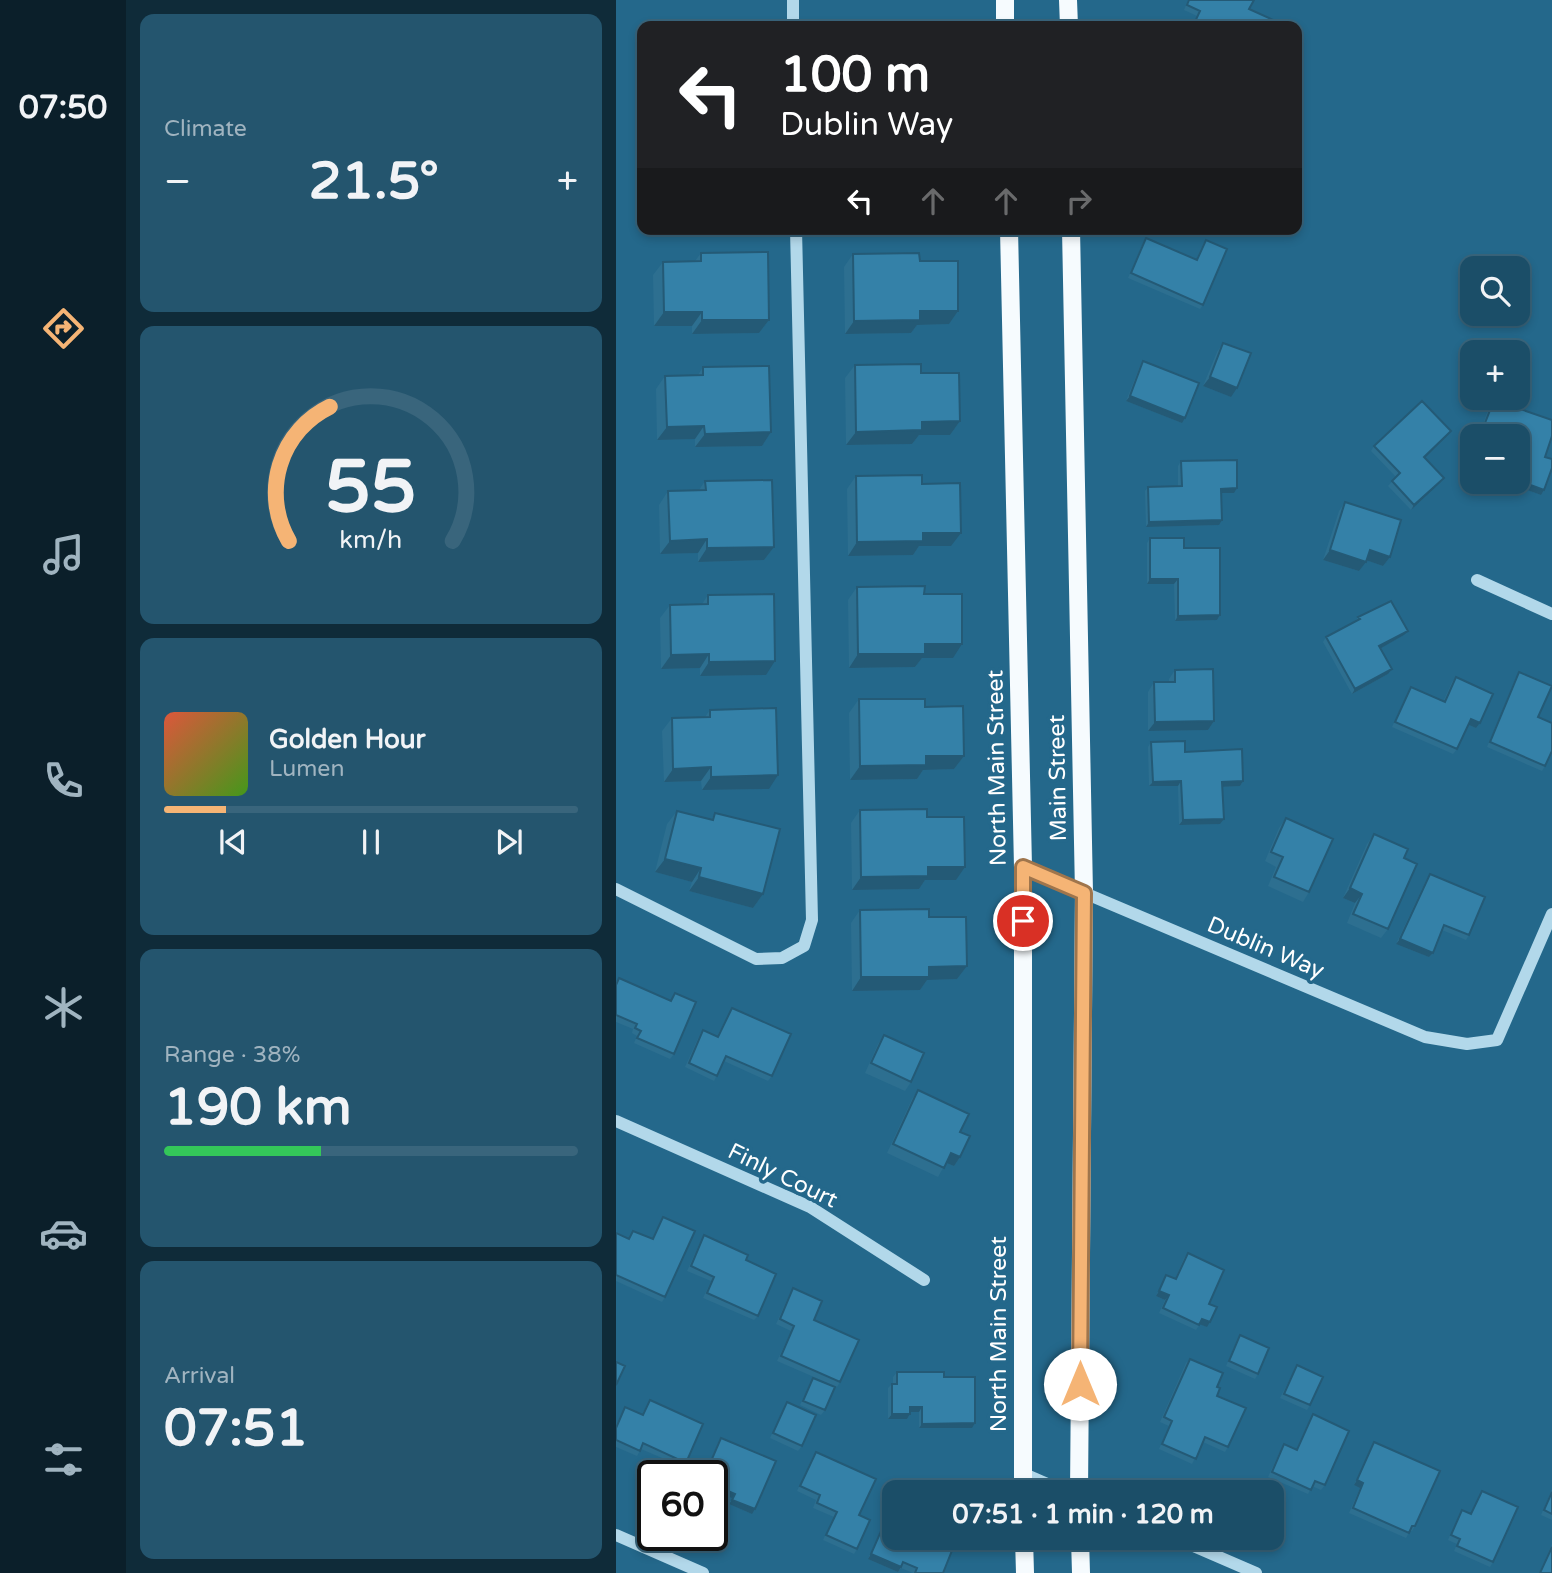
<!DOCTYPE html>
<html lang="en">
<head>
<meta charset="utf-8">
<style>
  body { margin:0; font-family:"Varela Round",sans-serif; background:#24556e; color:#f1f3f6; height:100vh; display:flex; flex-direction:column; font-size:26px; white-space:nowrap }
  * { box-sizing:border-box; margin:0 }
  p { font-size:23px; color:#a0b4c0 }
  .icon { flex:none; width:38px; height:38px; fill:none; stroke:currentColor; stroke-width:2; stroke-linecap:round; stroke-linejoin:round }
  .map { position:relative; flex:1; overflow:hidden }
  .drawer { display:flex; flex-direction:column; gap:14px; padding:14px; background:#0f2b39; width:490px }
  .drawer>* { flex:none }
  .top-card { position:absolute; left:21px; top:21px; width:665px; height:214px; border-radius:14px; box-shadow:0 4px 10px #0003,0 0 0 2px #39657c; background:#202124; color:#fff; overflow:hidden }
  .fabs { position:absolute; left:844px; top:256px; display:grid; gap:14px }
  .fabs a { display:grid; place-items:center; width:70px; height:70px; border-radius:14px; background:#1b4e68; box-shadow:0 4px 10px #0003,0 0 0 2px #39657c; font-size:35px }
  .speed { position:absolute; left:21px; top:1460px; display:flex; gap:14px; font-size:35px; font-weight:700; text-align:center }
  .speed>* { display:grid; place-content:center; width:91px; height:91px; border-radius:50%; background:#1b4e68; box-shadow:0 4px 10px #0003,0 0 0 2px #39657c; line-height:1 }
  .speed .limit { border:4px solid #111; border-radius:10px; background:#fff; color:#111 }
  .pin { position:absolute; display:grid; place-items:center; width:60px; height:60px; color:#fff; margin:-30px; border:4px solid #fff; border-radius:50%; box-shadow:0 2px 7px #0007 }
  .me { position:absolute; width:77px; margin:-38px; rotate:0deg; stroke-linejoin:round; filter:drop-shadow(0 0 5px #0008) }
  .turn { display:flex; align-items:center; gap:24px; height:147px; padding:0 28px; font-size:32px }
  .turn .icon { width:91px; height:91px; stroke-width:2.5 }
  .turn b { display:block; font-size:49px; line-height:60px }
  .lanes { display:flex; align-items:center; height:66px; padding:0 28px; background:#0003; justify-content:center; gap:35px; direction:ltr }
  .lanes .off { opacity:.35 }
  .big { font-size:52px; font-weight:700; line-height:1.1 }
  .drawer .card { flex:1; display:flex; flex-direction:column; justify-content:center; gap:10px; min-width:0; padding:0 24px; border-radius:14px; background:#24556e }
  .drawer .dial { align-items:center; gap:0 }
  .dial svg { height:182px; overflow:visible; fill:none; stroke:#39657c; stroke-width:7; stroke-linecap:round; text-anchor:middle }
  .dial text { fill:#f1f3f6; stroke:none }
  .song { display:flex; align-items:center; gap:21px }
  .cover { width:84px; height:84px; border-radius:10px; background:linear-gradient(135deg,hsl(10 70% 55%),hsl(100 70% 35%)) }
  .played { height:7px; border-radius:4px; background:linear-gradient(90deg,#f5b475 15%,#39657c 15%) }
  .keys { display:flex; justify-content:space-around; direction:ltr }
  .heat { display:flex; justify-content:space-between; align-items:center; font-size:38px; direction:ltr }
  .charge { height:10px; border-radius:5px; background:linear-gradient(90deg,#34c759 38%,#39657c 0) }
  .trip { position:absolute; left:266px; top:1480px; width:402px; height:70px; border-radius:14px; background:#1b4e68; box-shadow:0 4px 10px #0003,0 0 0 2px #39657c; font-weight:700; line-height:70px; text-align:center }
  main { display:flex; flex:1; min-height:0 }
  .menu { display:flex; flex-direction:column; width:126px; justify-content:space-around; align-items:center; background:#0b1f2a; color:#a0b4c0 }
  .menu .icon { width:49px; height:49px }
  .menu .current { color:#f5b475 }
  .menu b { font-size:32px; color:#f1f3f6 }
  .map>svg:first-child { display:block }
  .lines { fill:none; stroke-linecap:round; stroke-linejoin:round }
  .minor { stroke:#b2d8ea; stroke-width:12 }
  .major { stroke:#f6fbfe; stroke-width:18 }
  .wall { fill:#2d6f90 }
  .shaded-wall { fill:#245a76 }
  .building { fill:#3481a8; stroke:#245a76; stroke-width:2 }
  .route-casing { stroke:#9f754c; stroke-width:18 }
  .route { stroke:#f5b475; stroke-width:12 }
  .labels { text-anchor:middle; stroke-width:7; stroke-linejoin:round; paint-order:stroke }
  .street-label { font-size:23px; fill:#fff; stroke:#24688b }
</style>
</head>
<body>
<main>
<nav class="menu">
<b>07:50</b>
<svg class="icon current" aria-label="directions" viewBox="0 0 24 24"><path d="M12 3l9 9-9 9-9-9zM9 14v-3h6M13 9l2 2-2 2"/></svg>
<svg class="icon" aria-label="music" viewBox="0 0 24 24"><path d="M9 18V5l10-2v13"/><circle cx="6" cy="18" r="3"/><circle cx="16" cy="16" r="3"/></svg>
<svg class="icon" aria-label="phone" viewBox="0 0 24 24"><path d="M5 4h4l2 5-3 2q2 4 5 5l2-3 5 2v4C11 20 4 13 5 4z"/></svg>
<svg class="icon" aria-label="climate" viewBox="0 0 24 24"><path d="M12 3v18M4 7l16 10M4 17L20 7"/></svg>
<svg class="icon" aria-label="car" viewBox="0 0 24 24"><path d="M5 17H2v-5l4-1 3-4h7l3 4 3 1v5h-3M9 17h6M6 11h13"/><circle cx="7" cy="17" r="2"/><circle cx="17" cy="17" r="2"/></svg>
<svg class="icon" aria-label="filters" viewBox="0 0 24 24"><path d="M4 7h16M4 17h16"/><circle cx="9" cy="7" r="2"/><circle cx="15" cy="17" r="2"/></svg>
</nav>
<section class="drawer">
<div class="card"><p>Climate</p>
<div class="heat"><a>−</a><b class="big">21.5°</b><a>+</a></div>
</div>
<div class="card dial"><svg viewBox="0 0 100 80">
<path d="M14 69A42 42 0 1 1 86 69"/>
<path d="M14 69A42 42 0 0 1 32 10" stroke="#f5b475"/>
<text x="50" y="56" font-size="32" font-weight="700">55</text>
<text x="50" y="72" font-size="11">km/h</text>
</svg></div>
<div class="card">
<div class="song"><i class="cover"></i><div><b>Golden Hour</b><p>Lumen</p></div></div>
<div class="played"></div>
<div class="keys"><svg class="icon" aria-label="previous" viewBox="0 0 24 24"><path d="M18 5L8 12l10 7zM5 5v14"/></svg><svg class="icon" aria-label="pause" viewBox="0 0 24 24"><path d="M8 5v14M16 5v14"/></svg><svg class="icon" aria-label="next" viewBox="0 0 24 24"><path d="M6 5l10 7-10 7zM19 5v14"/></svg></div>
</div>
<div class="card"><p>Range · 38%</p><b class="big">190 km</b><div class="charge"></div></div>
<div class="card"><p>Arrival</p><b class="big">07:51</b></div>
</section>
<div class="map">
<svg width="936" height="1573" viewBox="0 0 936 1573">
  <rect width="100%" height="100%" fill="#24688b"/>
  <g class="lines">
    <path class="minor" d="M177 0V26
      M861 580 936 614
      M407 867 809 1037 851 1044 881 1040 936 914
      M0 889 140 959 166 958 188 946 196 920 180 229
      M0 1121 194 1207 308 1280
      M406 1473 452 1493
      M0 1535 87 1573
      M559 1538 640 1573"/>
    <path class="major" d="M389 0V26
      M452 0 453 26
      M393 229 407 867V1493
      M455 229 468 893 463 1493
      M408 1538 409 1573
      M464 1538 465 1573"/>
  </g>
  <path class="wall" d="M572 0H638L633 9 663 26H576L581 16 568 10Z
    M530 238 580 260 587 244 590 240 587 305 584 309 512 278 527 243Z
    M85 253 153 320 143 333 76 334V326H38L37 275 47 262 79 261Z
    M237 254 304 261 333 324 301 325 295 333 229 334 228 267Z
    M607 343 615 397 587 386 601 352Z
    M527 361 566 423 510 401 524 366Z
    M239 365 305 373 344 421 334 435H303L296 444 230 445 229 378Z
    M87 367 155 432 146 446 79 447V439L41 440 40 389 49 376 82 375Z
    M878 400 936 420V436L929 457 936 459V468L928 490 925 495 887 481H901V436H863L874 404Z
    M835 431 831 436 809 458 828 478 824 483 795 510 772 486 780 477 755 451 758 446Z
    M565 461 618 493H605L603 525 530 527 529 491 532 487 562 486V466Z
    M240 476 306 484 335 546H303L297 555 232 556 231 489Z
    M89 481 158 547 148 560 82 562V553L44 554 43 505 52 491 83 490Z
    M729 502 774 557 767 566 750 560 743 571 707 560 723 511Z
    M534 538 604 615 601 620 559 621 558 584H531V543Z
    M241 587 308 594 337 658H306L299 667 233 668 232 600Z
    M92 595 150 675 84 676V668L45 669 44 618 54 605 86 604Z
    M742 617 788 635 765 648 772 674 736 694 707 642 710 637 739 622Z
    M559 670 598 721 592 730 532 731V692L538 682H553V679Z
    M903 672 922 717 929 766 926 771 871 747 900 677Z
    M840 677 864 723 860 728 852 724 841 749 837 754 776 727 792 692 795 687 827 702 836 682Z
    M243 699 309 707 348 756 338 769 307 770 301 779 234 780 233 713Z
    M94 710 153 789 86 790 85 781 48 782 46 731 56 718 89 717Z
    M535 742 569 752 627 781 624 786 606 787 604 824 563 825 562 786H533L532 747Z
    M244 810 311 817 340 880H309L303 889 236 890 235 823Z
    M61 811 95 820 99 813 147 894 137 908 73 891 76 882 39 872 51 824Z
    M670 818 693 892 687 902 652 886 660 867 649 861 663 828Z
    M758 834 788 858 772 929 765 938 731 923 739 903 727 898 751 844Z
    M814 874 853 935 850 940 826 930 817 953 813 957 780 944 811 878Z
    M244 910 313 917 351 966 341 979 311 980 304 990 236 991 235 923Z
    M3 978 54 1001 59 993 58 1054 54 1059 18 1043 21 1036 16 1033 17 1029 0 1022V982Z
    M116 1008 156 1076 152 1081 108 1061 98 1081 69 1067 84 1034 87 1030 101 1036Z
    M268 1035 295 1082 289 1091 249 1073 262 1044Z
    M302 1090 344 1132V1157L338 1166 330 1163 322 1177 271 1153 296 1099Z
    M47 1217 49 1297 46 1302 0 1281V1233L12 1238 17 1231 36 1239Z
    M88 1235 130 1260 142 1316 138 1320 87 1298 95 1281 71 1271 85 1240Z
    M572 1253 593 1304 591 1327 584 1324 580 1330 543 1313 549 1300 540 1296 550 1275 559 1279 568 1258Z
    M177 1288 224 1382 221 1387 161 1361 175 1331 160 1324 174 1293Z
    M624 1335 642 1374 639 1379 610 1366 621 1340Z
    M574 1359 601 1387V1396L612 1447 609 1452 587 1442 576 1464 543 1449 553 1426 544 1422 570 1363Z
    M681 1365 694 1405 691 1410 664 1398Z
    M281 1372 328 1377 356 1428H303V1412H294V1414L291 1419H272V1388L276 1384H277V1377Z
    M197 1378 209 1410 205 1415 184 1405 194 1383Z
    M34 1400 70 1463 67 1467 25 1449 21 1456 0 1447V1425L9 1407 26 1414Z
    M171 1402 186 1446 182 1451 154 1438 168 1407Z
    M697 1414 709 1485 705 1490 696 1486 692 1494 652 1477 665 1449 668 1444 680 1450 694 1419Z
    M105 1438 136 1514 113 1504 116 1498 96 1475H88L102 1443Z
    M758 1442 799 1526 796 1531H794L790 1538 733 1513 744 1488 738 1485 755 1447Z
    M200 1452 243 1515 241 1549 238 1554 207 1540 218 1517 197 1508 200 1500 181 1491 197 1456Z
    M936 1489V1520L925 1515Z
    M866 1491 877 1562 874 1567 838 1551 841 1544 832 1540 843 1515 846 1510 854 1514Z
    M269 1522 327 1573H297L285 1568 282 1572 252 1559 266 1527Z
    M936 1544V1573H923Z"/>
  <path class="shaded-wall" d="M304 311H342L333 324 301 325 295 333 229 334 238 321Z
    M48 312H86L76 326H38Z
    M86 320H153L143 333 76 334Z
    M594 377 621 388 615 397 587 386Z
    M514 396 569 418 566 423 510 401Z
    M344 421 334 435H303L296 444 230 445 240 432 306 422Z
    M88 426 79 439 41 440 51 427Z
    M835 431 831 436 805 462 808 457Z
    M155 432 146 446 79 447 89 434Z
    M828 478 824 483 795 510 798 505Z
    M901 480 928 490 925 495 887 481Z
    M621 488 618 493H602L605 489Z
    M606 520 603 525 530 527 533 522Z
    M307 533H345L335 546H303L297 555 232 556 241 542Z
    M91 539 82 553 44 554 54 541Z
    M158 547 148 560 82 562 91 548Z
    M714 550 750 562 743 571 707 560Z
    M754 550 774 557 767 566 747 559Z
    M534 579H562L558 584H531Z
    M604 615 601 620 559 621 562 616Z
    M792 631 788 635 760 651 763 646Z
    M309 644H346L337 658H306L299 667 233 668 242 654Z
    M93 654 84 668 45 669 55 655Z
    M159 661 150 675 84 676 93 662Z
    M776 669 772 674 736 694 739 689Z
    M855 719 864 723 860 728 851 724Z
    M598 721 592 730 532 731 539 722Z
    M310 756H348L338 769 307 770 301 779 234 780 244 766Z
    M95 767 85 781 48 782 57 769Z
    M162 775 153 789 86 790 95 777Z
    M565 781 562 786H533L537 782Z
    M627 781 624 786 603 787 606 782Z
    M608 819 604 824 563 825 567 820Z
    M49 859 85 868 76 882 39 872Z
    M312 867H349L340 880H309L303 889 236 890 245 877Z
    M83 877 147 894 137 908 73 891Z
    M734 888 746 894 739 903 727 898Z
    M784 939 817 953 813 957 780 944Z
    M351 966 341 979 311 980 304 990 236 991 245 977 313 967Z
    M335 1153 344 1157 338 1166 328 1162Z
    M543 1291 553 1295 549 1300 540 1296Z
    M586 1319 594 1322 591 1327 583 1324Z
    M294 1407H306L303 1412H290Z
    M276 1414H294L291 1419H272Z
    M359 1423 356 1428H303L306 1424Z
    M741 1480 747 1483 744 1488 738 1485Z
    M96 1484 119 1494 116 1498 96 1490Z
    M116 1500 139 1509 136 1514 113 1504Z
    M255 1554 285 1567 282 1572 252 1559Z"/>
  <path class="building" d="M573 0H638L633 9 664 23 663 26H577L584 11 571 5Z
    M147 23V26H80V24Z
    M530 238 581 260 590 240 611 249 587 305 515 273Z
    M152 252 153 320H86V312H48L47 262 85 261V253Z
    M303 253 304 261H342V311H304V320L238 321 237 254Z
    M607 343 635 353 621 388 594 377Z
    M527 361 583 383 569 418 514 396Z
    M305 364V373H343L344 421 306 422V430L240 432 239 365Z
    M153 366 155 432 89 434 88 426 51 427 49 376 87 375V367Z
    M878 400 936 420V436L929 457 936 459V468L928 490 901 480V436H864Z
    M806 401 835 431 808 457 828 478 798 505 776 481 784 473 758 446Z
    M621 460V488L605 489 606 520 533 522 532 487 566 486 565 461Z
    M306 475V484L344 483 345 533H307V541L241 542 240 476Z
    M156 480 158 547 91 548V539L54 541 52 491 90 490 89 481Z
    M729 502 785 520 774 557 754 550 750 562 714 550Z
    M534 538H568V548H604V615L562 616V579H534Z
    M309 586 308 594H346V644H309V654H242L241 587Z
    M158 594 159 661 93 662V654L55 655 54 605 92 604V595Z
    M775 601 792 631 763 646 776 669 739 689 710 637 744 619 742 617Z
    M597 669 598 721 539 722 538 682H559V670Z
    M903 672 936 686 922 717 936 723V751L929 766 874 742Z
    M840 677 877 694 864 723 855 719 841 749 779 722 795 687 829 702Z
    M243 699H309V707L347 706 348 756H310V765L244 766Z
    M160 708 162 775 95 777V767L57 769 56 718 94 717V710Z
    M569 741V752L626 749 627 781 606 782 608 819 567 820 565 781 537 782 535 742Z
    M311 809V817H348L349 867H312V876L245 877 244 810Z
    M61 811 97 820 99 813 164 829 147 894 83 877 85 868 49 859Z
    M670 818 717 839 693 892 658 877 667 857 655 852Z
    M758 834 792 849 788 858 801 864 772 929 737 914 746 894 734 888Z
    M814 874 869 897 853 935 828 925 817 953 784 939Z
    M313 909V917H350L351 966 313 967V977H245L244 910Z
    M3 978 55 1001 59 993 80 1002 58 1054 21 1038 25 1031 19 1028 21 1024 0 1015V985Z
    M116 1008 175 1034 156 1076 110 1056 101 1076 73 1063 87 1030 102 1037Z
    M268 1035 308 1053 295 1082 255 1063Z
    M302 1090 353 1114 344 1132 354 1136 344 1157 335 1153 328 1168 277 1144Z
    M47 1217 79 1231 49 1297 0 1275V1233L13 1239 17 1231 37 1239Z
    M88 1235 132 1255 130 1260 160 1274 142 1316 91 1293 98 1277 75 1266Z
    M572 1253 608 1270 593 1304 601 1307 594 1322 586 1319 583 1325 547 1308 553 1295 543 1291 550 1275 560 1279Z
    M177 1288 206 1301 198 1320 243 1340 224 1382 165 1356 178 1326 164 1319Z
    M624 1335 653 1348 642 1374 613 1361Z
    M574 1359 607 1373 601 1387 604 1388 601 1396 630 1408 612 1447 589 1437 580 1459 546 1444 556 1421 548 1417Z
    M0 1362 9 1366 0 1385Z
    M681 1365 707 1377 694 1405 668 1394Z
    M281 1372H328V1377H359V1423L306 1424V1407H294V1414H276V1384H281Z
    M197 1378 219 1387 209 1410 187 1401Z
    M34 1400 87 1424 70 1463 27 1443 24 1451 0 1440V1428L9 1407 27 1415Z
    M171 1402 200 1415 186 1446 157 1433Z
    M697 1414 733 1431 709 1485 699 1481 695 1490 656 1472 668 1444 681 1450Z
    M105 1438 160 1461 139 1509 116 1500 119 1494 96 1484V1475H89Z
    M758 1442 824 1471 799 1526H796L793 1533 737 1508 747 1483 741 1480Z
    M200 1452 260 1479 243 1515 254 1520 241 1549 210 1535 221 1512 201 1503 204 1495 184 1486Z
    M866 1491 902 1507 877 1562 841 1546 844 1539 835 1535 846 1510 855 1514Z
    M936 1492V1514L928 1510Z
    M269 1522 278 1526V1538H341L327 1573H299L301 1568 287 1562 285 1567 255 1554Z
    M936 1547V1573H924Z"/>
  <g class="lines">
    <defs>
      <path id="route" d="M407 921V867L468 893 464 1384"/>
    </defs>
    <use href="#route" class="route-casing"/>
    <use href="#route" class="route"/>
  </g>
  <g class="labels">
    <g class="street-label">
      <text transform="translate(380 768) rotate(-91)" y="8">North Main Street</text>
      <text transform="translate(441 778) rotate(-91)" y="8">Main Street</text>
      <text transform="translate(650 947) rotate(23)" y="8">Dublin Way</text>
      <text transform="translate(167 1175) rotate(26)" y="8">Finly Court</text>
      <text transform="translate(382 1334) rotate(-90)" y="8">North Main Street</text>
    </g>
  </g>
</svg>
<div class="fabs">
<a><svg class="icon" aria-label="search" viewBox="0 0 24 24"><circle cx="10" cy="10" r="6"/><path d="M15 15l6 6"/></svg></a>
<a>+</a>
<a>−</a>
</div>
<div class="speed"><div class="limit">60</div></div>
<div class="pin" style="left:407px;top:921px;background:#d93025"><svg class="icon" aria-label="arrive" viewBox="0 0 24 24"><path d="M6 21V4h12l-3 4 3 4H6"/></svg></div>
<svg class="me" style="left:464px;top:1384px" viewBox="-20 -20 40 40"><circle r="19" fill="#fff"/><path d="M0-13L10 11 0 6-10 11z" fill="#f5b475"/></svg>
<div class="trip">07:51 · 1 min · 120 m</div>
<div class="top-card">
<div class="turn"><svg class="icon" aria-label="left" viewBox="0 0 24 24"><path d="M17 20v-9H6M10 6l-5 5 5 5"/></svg><div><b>100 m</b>Dublin Way</div></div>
<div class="lanes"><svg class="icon" aria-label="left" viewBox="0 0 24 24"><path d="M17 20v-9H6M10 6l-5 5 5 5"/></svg><svg class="icon off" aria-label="ahead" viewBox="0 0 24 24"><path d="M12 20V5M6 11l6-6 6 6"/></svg><svg class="icon off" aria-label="ahead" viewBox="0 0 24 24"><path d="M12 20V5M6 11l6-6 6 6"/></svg><svg class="icon off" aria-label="right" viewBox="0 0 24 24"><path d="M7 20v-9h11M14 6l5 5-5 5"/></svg></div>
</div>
</div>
</main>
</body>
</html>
